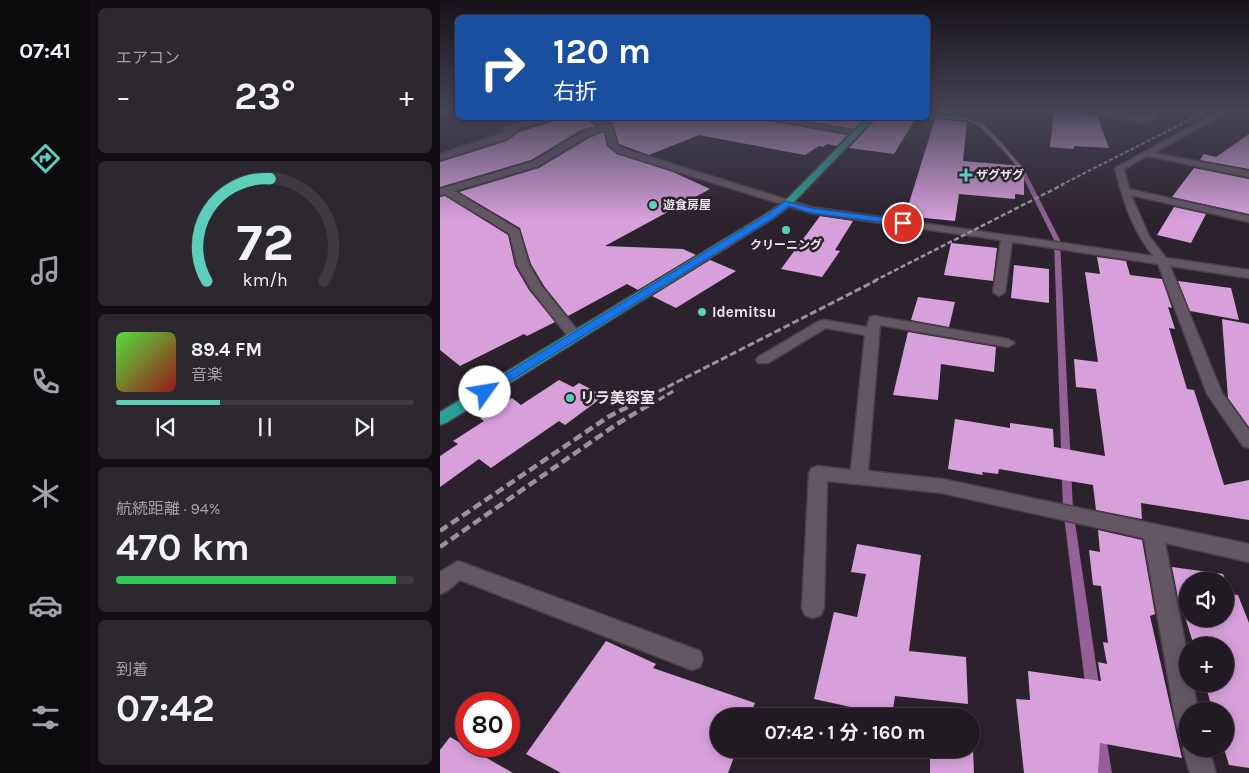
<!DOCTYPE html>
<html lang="ja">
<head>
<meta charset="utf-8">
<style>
  body { margin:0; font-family:Karla,"Noto Sans JP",sans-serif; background:#2d272f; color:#f1f3f6; height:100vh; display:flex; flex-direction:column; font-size:19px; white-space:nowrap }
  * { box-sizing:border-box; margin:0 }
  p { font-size:16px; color:#a2a1a5 }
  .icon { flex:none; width:28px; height:28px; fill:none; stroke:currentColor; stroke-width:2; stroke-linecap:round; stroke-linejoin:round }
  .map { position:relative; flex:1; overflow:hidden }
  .details { display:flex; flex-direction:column; gap:8px; padding:8px; background:#120e13; width:350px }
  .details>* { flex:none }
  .hud { position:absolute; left:15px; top:15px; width:475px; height:105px; border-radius:8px; box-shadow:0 2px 12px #0003,0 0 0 1px #3e3840; background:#1a4fa0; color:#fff; overflow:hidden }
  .tools { position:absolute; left:739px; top:572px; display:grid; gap:10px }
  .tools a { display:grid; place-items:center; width:55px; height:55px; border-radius:50%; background:#211a22; box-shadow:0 2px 12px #0003,0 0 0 1px #3e3840; font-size:25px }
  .speed { position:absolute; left:15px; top:692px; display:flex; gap:10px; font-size:25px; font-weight:700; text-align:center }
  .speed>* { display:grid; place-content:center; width:65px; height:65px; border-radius:50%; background:#211a22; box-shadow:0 2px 12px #0003,0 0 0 1px #3e3840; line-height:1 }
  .speed .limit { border:8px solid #d22; background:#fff; color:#111 }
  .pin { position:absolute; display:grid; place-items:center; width:42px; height:42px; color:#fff; margin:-21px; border:2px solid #fff; border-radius:50%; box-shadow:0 1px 5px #0007 }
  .me { position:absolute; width:55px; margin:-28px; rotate:58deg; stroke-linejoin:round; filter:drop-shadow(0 0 4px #0008) }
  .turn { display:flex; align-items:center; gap:18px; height:105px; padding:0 15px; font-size:22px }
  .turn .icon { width:65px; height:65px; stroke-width:2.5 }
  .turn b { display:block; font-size:35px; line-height:42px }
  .big { font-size:38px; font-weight:700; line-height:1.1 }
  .details .tile { flex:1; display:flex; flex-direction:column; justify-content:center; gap:8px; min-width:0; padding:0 18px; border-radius:8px; background:#2d272f }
  .details .dial { align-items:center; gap:0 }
  .dial svg { height:130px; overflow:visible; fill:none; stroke:#3e3840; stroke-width:7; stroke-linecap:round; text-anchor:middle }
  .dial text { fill:#f1f3f6; stroke:none }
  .song { display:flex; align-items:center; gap:15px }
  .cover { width:60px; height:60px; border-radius:8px; background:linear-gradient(135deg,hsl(110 70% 55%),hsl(0 70% 35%)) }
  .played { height:5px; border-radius:2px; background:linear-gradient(90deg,#5bcebc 35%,#3e3840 35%) }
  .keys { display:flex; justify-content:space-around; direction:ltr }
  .heat { display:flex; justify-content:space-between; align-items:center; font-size:28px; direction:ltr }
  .charge { height:8px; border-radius:4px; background:linear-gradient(90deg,#34c759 94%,#3e3840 0) }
  .trip { position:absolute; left:270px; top:708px; width:270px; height:50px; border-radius:25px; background:#211a22; box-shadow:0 2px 12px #0003,0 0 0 1px #3e3840; font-weight:700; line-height:50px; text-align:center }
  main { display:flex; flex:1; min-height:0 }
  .tabs { display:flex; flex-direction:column; width:90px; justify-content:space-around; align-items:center; background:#0d0a0e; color:#a2a1a5 }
  .tabs .icon { width:35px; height:35px }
  .tabs .active { color:#5bcebc }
  .tabs b { font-size:22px; color:#f1f3f6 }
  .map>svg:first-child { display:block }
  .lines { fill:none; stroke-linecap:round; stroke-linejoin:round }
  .stream { fill:#946097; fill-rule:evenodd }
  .building { fill:#d7a0db; fill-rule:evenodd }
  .minor-casing { stroke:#493f49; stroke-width:3 }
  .trunk-casing { stroke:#493f49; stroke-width:3 }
  .minor { fill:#635763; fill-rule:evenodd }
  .trunk { fill:#2ba094; fill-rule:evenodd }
  .rail-far3 { stroke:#9a929a; stroke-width:2; stroke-dasharray:4 2; stroke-linecap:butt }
  .rail-far2 { stroke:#9a929a; stroke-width:2.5; stroke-dasharray:5 2.5; stroke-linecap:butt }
  .rail-far1 { stroke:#9a929a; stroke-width:3; stroke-dasharray:7 3; stroke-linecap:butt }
  .rail { stroke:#9a929a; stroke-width:4.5; stroke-dasharray:9 4.5; stroke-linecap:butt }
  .route { fill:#1a73e8; stroke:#114b97 }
  .poi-dot { fill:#5bcebc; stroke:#2c222d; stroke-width:2 }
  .labels { text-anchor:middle; stroke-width:5; stroke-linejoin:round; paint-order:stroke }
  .far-poi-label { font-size:12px; font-weight:bold; fill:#ece5ec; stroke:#2c222d; text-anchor:start }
  .poi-label { font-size:15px; font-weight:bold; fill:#ece5ec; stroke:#2c222d; text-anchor:start }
</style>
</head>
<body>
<main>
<nav class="tabs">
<b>07:41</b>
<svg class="icon active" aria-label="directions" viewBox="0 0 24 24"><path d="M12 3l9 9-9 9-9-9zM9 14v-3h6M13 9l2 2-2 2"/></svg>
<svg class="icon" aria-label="music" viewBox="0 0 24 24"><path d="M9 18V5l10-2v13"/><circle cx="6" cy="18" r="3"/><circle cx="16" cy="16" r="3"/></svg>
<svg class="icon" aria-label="phone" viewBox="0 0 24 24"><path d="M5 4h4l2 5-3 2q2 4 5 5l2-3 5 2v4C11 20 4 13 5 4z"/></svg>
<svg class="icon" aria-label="climate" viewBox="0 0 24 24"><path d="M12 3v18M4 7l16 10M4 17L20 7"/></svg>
<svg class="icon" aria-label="car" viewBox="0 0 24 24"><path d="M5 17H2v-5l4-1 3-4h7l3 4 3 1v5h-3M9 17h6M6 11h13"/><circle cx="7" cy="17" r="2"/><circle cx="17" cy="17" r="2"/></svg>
<svg class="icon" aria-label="filters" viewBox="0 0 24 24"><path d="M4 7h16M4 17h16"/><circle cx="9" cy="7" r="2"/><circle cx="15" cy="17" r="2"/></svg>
</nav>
<section class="details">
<div class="tile"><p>エアコン</p>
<div class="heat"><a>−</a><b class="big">23°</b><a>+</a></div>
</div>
<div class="tile dial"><svg viewBox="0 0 100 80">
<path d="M14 69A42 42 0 1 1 86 69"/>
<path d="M14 69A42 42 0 0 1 53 6" stroke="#5bcebc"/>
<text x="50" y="56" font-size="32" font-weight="700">72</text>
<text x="50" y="72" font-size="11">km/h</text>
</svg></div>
<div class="tile">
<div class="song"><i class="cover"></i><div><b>89.4 FM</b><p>音楽</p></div></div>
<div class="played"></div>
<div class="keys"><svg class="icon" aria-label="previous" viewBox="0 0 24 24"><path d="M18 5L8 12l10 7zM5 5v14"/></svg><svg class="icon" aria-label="pause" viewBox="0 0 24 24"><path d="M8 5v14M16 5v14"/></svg><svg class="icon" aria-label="next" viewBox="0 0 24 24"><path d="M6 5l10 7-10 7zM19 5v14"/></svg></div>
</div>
<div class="tile"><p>航続距離 · 94%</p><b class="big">470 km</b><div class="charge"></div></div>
<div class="tile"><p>到着</p><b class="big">07:42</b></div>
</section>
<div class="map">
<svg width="809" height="773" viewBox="0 0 809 773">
  <rect width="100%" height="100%" fill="#2c222d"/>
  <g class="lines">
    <path class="stream" d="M488 115 525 118 542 123 562 143 584 169 620 240 633 509 660 691 658 696 653 698 648 696 646 691 623 509 614 240 579 169 558 145 538 125 524 120 488 117Z
      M658 724 663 726 665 731 672 773H656L651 731 653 726Z"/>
  </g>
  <path class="building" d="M614 111H643L657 115 669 148 634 146V149L610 147Z
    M125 118H145L156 126 141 130 91 160 0 187V162L67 141 79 132Z
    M160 118H321L323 120 407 135 397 146 387 144 383 147 379 146 365 155 259 135 209 155 179 144 173 123Z
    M346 118H425L414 129Z
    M437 118H476L454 154 409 148Z
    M495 119 527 122 523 161 584 166V195L575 194V199L519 194 515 221 465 216Z
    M164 132 167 146 177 154 233 172 270 189 165 246 243 249 256 255 198 290 187 284 128 316 104 286 91 264 80 228 19 192 99 168 149 138Z
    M809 134V169L760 160 764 154 776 157Z
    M754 168 809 179V214L732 197Z
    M5 196 68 235 75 266 89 290 115 322 87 336 84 334 20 366 0 350V197Z
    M734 207 766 214 751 243 717 235Z
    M380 216 413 221 395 250 400 251 382 277 341 269Z
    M511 243 557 248 553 281 504 275Z
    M657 257 686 261 690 275 722 279 732 308 728 307 735 329 729 328 747 389 754 390 784 485 809 480V520L701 503 702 519 656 510 653 485 559 469 558 474 542 472 543 475 508 469 515 419 570 428V423L613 429 614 447 665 456 656 389 636 387 634 359 658 362 645 272 660 274Z
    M270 260 296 271 236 308 212 296Z
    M574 265 609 269V303L571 298Z
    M738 281 791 288 799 320 750 311Z
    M478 297 515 302 509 327 471 320Z
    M782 319 809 324V427L788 398Z
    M468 332 556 347 554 372 501 364 498 400 453 395Z
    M119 380 133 387 139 383 164 396 125 425 119 421 51 468 39 459 0 487V456L18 444 13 441 44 421 40 418 72 398 81 405Z
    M658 530 702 540 715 614 710 616 742 758 660 743 658 773H584L576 699 590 700 588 671 661 681 658 662 667 664 663 642 668 643 661 586 653 585 649 550 660 552Z
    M417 544 481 555 469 651 526 657 528 704 455 696 452 716 374 699 394 612 417 617 426 574 411 572Z
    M732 567 783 574 791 594 798 595 809 623V768L789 765 784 749 785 711H773L765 684H785V646H754L742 607 740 608ZM748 581H785V619H748Z
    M166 641 216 664 213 668 315 703 310 716H279V749H297L288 773H121L86 754Z
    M10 737 73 773H0V750Z
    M490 749H533L534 773H490Z"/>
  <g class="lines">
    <defs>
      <path id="minor" d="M14 111V113L0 116V112Z
        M645 111H663L701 118 707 116 709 111H716L713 119 702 122Z
        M780 111H789L714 153 809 171V177L707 156 684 169 689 189 809 216V222L691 195 709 236 726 258 809 270V278L730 266 782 393 809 430V448L803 446 767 394 718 264 572 242 565 292 559 296 553 292 561 240 370 213 178 153 169 146 165 130 148 136 98 166 14 191 79 230 89 265 102 287 142 336 135 340 130 339 91 289 77 265 70 234 5 194 0 195V189L92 162 142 132 161 126 147 118H156L171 124 177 145 184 149 371 207 713 256C692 229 683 201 675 168Z
        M101 118H112L74 129 77 132 66 139 0 160V154L67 132 63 129 64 127Z
        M323 118H337L417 131 421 133 417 135Z
        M435 316 568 339 575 343 568 347 440 325 428 471 502 479 809 544V562L725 543 748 658V684H753L758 711H748V735L739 732 736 723 704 538 502 493 387 481 384 608 381 615 373 618 365 615 362 608 369 473 372 468 378 466 411 470 425 335 386 328 328 363H318L316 360 318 357 379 321 384 320 427 327 430 317Z
        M18 561 260 651 263 659 260 667 252 670 20 580 7 591 0 594V572Z
        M747 740 748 749H769L776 773H750L743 749Z"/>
      <path id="trunk" d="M427 118H435L351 205 334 218 6 423 0 425V412L326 214 345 201Z"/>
    </defs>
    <use href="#minor" class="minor-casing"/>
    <use href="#trunk" class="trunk-casing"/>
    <use href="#minor" class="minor"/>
    <use href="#trunk" class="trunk"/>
    <path class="rail-far3" d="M621 185 767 111"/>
    <path class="rail-far2" d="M434 281 624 184"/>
    <path class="rail-far1" d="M192 405 437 280
      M210 405 235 390"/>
    <path class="rail" d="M0 531 168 417 195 403
      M0 547 177 424 212 403"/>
  </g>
  <linearGradient id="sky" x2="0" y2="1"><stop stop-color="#181319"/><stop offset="0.5" stop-color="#454457"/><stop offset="1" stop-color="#454457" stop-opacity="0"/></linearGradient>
  <rect width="809" height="220" fill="url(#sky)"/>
  <path class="route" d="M345 201 371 208 463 220 467 223 463 225 370 213 349 206 333 218 49 394H41L39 392 41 389 328 214Z"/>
  <g class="poi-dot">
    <path d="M523.5 167.5h5v5h5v5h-5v5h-5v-5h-5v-5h5z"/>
    <circle cx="213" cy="205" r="5"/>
    <circle cx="346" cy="230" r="5"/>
    <circle cx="262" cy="312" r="5"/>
    <circle cx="130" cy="398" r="5"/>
  </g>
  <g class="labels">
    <g class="far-poi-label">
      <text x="536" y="179">ザグザグ</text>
      <text x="223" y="209">遊食房屋</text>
      <text x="346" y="249" text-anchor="middle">クリーニング</text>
    </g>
    <g class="poi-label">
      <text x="272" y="317">Idemitsu</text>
      <text x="140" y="403">リラ美容室</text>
    </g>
  </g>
</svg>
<div class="tools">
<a><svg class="icon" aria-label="sound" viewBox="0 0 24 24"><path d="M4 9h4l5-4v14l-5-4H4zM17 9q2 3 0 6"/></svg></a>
<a>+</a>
<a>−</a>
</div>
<div class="speed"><div class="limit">80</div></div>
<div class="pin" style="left:463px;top:223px;background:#d93025"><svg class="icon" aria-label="arrive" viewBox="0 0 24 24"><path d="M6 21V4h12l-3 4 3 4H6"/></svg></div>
<svg class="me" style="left:45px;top:392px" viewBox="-20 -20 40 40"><circle r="19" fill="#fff"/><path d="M0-13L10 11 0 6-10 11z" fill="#1a73e8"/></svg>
<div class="trip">07:42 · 1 分 · 160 m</div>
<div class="hud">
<div class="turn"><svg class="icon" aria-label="right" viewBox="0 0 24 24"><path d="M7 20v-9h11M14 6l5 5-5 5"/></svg><div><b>120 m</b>右折</div></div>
</div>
</div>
</main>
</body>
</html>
